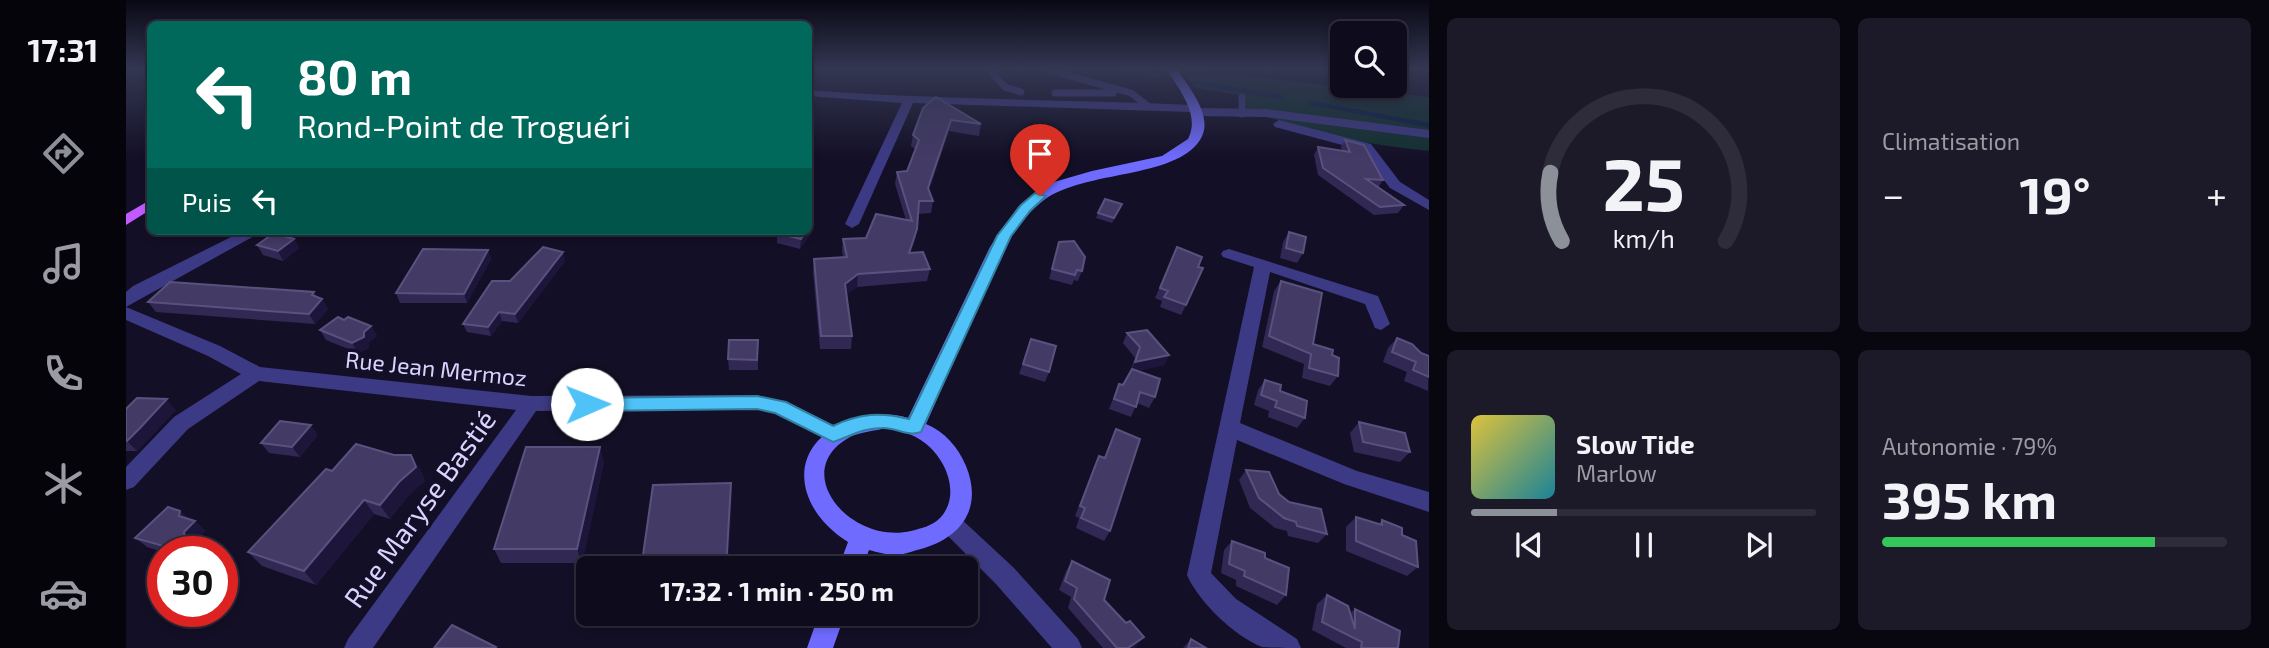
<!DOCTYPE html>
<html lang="fr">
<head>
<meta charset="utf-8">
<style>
  body { margin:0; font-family:"Exo 2",sans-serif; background:#1c1929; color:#f1f3f6; height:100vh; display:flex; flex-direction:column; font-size:26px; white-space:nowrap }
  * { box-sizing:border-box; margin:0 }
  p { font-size:23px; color:#9b9ba3 }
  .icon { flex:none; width:38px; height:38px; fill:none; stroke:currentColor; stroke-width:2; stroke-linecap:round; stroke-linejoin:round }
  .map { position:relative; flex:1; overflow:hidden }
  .panel { display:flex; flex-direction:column; gap:18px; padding:18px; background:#08060f; width:840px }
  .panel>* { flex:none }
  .top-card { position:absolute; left:21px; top:21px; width:665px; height:214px; border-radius:10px; box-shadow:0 4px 10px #0003,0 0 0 2px #2e2b3b; background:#00695c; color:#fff; overflow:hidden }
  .fabs { position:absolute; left:1204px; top:21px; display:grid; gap:14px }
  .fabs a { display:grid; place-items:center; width:77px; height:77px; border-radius:10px; background:#0e0b1c; box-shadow:0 4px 10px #0003,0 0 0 2px #2e2b3b; font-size:35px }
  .speed { position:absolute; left:21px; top:536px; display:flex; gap:14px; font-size:35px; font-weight:700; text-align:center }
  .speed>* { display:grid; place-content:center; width:91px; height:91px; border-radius:50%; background:#0e0b1c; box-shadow:0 4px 10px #0003,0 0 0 2px #2e2b3b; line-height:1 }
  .speed .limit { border:10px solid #d22; background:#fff; color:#111 }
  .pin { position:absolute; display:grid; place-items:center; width:60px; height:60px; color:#fff; margin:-72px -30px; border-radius:50% 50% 50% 0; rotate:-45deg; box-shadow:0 0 7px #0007 }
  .pin .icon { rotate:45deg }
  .me { position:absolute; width:77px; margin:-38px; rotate:89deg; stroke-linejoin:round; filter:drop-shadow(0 0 5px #0008) }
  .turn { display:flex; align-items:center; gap:24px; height:147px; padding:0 35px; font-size:32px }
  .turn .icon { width:91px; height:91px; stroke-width:2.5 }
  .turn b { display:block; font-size:49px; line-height:60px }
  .then { display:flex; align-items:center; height:66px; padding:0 35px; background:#0003; gap:14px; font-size:26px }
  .big { font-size:52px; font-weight:700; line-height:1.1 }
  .panel .tile { flex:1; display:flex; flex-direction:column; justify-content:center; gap:10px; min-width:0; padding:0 24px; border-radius:10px; background:#1c1929 }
  .panel .dial { align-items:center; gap:0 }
  .dial svg { height:182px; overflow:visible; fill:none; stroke:#2e2b3b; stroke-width:7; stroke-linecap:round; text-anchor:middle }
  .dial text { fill:#f1f3f6; stroke:none }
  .song { display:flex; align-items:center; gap:21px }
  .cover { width:84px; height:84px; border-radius:10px; background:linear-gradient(135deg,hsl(50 70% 55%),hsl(190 70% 35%)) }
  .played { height:7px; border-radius:4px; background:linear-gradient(90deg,#8c9099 25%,#2e2b3b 25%) }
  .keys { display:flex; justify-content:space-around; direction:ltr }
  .heat { display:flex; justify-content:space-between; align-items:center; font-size:38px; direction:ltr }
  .charge { height:10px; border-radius:5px; background:linear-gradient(90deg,#34c759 79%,#2e2b3b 0) }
  .panel .tiles { flex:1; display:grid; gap:18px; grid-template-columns:repeat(2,1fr) }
  .trip { position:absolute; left:450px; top:556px; width:402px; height:70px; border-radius:10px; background:#0e0b1c; box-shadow:0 4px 10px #0003,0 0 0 2px #2e2b3b; font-weight:700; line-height:70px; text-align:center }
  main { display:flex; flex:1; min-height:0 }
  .menu { display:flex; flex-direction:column; width:126px; justify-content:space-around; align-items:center; background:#06040b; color:#9b9ba3 }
  .menu .icon { width:49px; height:49px }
  .menu .active { color:#8c9099 }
  .menu b { font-size:32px; color:#f1f3f6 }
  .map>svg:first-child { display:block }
  .green { fill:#12302f }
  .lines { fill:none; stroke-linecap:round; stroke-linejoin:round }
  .stream { stroke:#0a1f44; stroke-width:4.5 }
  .service { stroke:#3d3a85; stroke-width:7 }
  .minor { fill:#3d3a85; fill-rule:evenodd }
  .secondary { fill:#6f6bff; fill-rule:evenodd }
  .primary { fill:#c25bff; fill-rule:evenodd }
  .wall { fill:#312854 }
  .shaded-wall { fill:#1d163a }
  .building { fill:#433a66; stroke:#5a527e; stroke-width:2 }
  .route { fill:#4fc3f7; stroke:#337fa1; stroke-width:2 }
  .labels { text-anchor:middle; stroke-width:7; stroke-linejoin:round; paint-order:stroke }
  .street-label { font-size:23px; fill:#d9d4ff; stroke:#130f26 }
  .near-street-label { font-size:28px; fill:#d9d4ff; stroke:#130f26 }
</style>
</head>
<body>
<main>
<nav class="menu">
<b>17:31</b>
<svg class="icon active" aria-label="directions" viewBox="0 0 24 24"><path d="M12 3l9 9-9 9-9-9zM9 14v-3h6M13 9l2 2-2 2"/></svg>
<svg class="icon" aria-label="music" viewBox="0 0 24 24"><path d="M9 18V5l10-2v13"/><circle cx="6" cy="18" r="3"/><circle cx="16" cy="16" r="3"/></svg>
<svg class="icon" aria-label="phone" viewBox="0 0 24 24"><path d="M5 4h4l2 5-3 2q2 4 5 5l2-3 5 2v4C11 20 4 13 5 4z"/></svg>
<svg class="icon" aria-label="climate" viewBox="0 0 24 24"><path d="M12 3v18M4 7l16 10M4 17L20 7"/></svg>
<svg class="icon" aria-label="car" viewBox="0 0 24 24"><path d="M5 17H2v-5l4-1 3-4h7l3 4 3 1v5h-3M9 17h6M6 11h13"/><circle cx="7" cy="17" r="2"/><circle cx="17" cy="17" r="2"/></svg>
</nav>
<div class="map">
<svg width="1303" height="648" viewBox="0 0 1303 648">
  <rect width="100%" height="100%" fill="#130f26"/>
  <path class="green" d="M1058 69 1303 97V151C1241 145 1179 133 1121 109L1118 96 1068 87Z"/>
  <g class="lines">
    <path class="stream" d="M998 69 1035 77
      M1069 82 1155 97
      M1185 103 1303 125"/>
    <path class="service" d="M870 69 867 74 879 87 895 92
      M919 69 1005 93 1022 106
      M929 93H987
      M1116 97V114"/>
    <path class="minor" d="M682 90C811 100 940 99 1068 105L1074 108 1140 109 1303 130V138L1140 117 1070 116 1064 112 787 103 733 224 726 228 719 224 776 103 682 96Z
      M1153 120 1245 144 1274 182 1303 200V210L1264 188 1235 150 1149 127 1147 124Z
      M117 231H137L0 307V292L7 286Z
      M1103 249 1252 296 1264 324 1255 330 1249 328 1239 304 1144 272 1114 423 1231 471 1303 492V512L1218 484 1111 440 1085 573 1110 599 1171 639 1175 648C1164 648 1147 648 1136 647 1108 636 1073 602 1061 575L1128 267 1097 257 1095 254 1097 251Z
      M0 307 94 346 134 367 405 396 631 395 661 402 714 428 717 434 714 440 707 442 649 414 631 409 410 411 247 648H218L222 639 390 410 133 381 62 429 8 487 0 490V467L48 417 115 374 82 356 0 320Z
      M824 513 832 516 888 568 952 639 956 648H926L870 584 816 530 813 523 816 516Z"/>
    <path class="secondary" d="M1041 69H1051C1063 88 1089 117 1074 140 1049 179 959 170 918 200 882 227 868 273 850 312 833 350 816 387 800 424 819 432 832 447 840 466 858 510 833 540 791 550 784 552 776 555 770 555 761 555 751 552 743 550L736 569H712L722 542C663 505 660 436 735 418 753 414 764 413 782 418L864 247 892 207 928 182 966 171 1036 156 1062 139C1075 114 1052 89 1041 69ZM760 428C774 431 788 434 799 443 821 460 835 496 814 518 806 526 796 528 785 531 724 545 662 471 724 437 734 432 749 431 760 428Z
      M693 614H719L707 648H681Z"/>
    <path class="primary" d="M24 200V210L0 225V214Z"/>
  </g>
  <path class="wall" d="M797 108 855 124 853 136 823 131 803 191 807 201 805 213 792 214 789 241 785 252 804 269 801 281 731 287 720 295 726 336 725 349H694L687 272 688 259 717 257 716 251 717 239 740 238 780 220 769 184 771 172 781 171 789 149 785 146 787 135Z
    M1219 140 1257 180 1252 188 1278 205 1272 213 1248 215 1192 175 1188 155 1192 147 1216 151 1215 147Z
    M996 204 986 223 970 218 972 213Z
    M687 222 686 232 674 249 651 243V233Z
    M1163 232 1177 253 1171 263 1154 258 1157 242Z
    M168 239 173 248 157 261 137 255 131 245Z
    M933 242 956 271 952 281 948 280 946 285 923 279Z
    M362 250 365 259 341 303H274L270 293Z
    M1047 257 1072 267 1060 305 1055 315 1034 307 1036 301 1029 298Z
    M439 261 392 323 376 321 365 336 341 332 337 324 384 281Z
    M1155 281 1187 344 1206 355 1212 376 1204 386 1176 378 1178 364 1136 347 1148 291Z
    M191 297 196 299 202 309 189 324 30 312 22 302Z
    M218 320 245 326 251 336 243 342V348L232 353 200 340 194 330Z
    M1001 333 1043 355 1038 365 1010 371 1029 397 1023 408 1011 403 1005 417 983 409 993 384 997 385 1005 372H1004L1009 358 997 343Z
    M1271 338 1295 353 1303 356 1302 391 1278 381 1281 372 1257 362 1262 348Z
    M905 339 923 372 919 382 893 374Z
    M632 340V370H603L602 359Z
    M1139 380 1154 391 1179 418 1171 428 1142 417 1143 411 1128 405 1132 390Z
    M0 409 50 410 11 451H0Z
    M1233 422 1284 452 1274 462 1228 452 1224 433Z
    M990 429 984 531 978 541 950 528 953 518 949 516 968 466 973 456 978 458Z
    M192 435 174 457 143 453 135 443Z
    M478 462 456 563H375L368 549Z
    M294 469 299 481 282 496 264 519 248 514 190 585 136 566 122 552 206 471Z
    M1120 470 1153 494 1201 534 1192 543 1162 536 1161 531 1149 528 1124 508 1113 480Z
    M54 511 63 519 69 521 79 531 69 542 70 547 66 551H37V552L21 547 9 538Z
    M1230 517 1252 524 1256 520 1276 535 1292 567 1281 576 1220 551V527Z
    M1106 541 1139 558 1160 595 1151 605 1110 586V580L1095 573 1098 550Z
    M946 561 1000 623 1011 645 1008 648H977L942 608 945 597 933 590 940 571Z
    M1201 595 1224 613 1229 609 1272 648H1220L1186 630 1191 604Z
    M1065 639 1080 648H1057Z"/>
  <path class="shaded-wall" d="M825 120 823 131 800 200 802 188Z
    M687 222 686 232 674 249 675 239 680 231H682V228Z
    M791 229 789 241 781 265 783 253Z
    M168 239 173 248 157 261 152 251Z
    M362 250 365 259 341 303 338 294Z
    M437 252 439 261 392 323 389 314Z
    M732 274 731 287 718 297 719 284Z
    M188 292 194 302 196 299 202 309 189 324 183 314 186 295Z
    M373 312 376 321 365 336 362 327Z
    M245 326 251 336 243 342V348L232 353 226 343Z
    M1043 355 1038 365 1004 372 1009 362Z
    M41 399 50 410 11 451 1 441Z
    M185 425 192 435 174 457 166 447Z
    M474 447 478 462 456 563 451 549Z
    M285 455 294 469 299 481 282 496 264 519 254 505Z
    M605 483 606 497 602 569H600Z
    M238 500 248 514 190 585 178 571Z
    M54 511 64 520 53 516Z
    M69 521 79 531 69 542 70 547 66 551H51L48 549 58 532Z
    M1018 637 1008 648H1002Z"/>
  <path class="building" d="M810 97 855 124 825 120 802 188 807 201H793L791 229 783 253 797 252 804 269 732 274 719 284 726 336H695L688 259 721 257 717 239 740 238 750 214 786 221 771 172 781 171 793 140 787 135 797 108Z
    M1219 140 1238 145 1257 180 1240 179 1278 205 1254 207 1197 168 1192 147 1224 152Z
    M979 199 996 204 988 218 972 213Z
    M652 231H680L675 239 651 233Z
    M1163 232 1180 237 1177 253 1160 248Z
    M148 233 168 239 152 251 131 245Z
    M948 241 959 257 956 271 951 270 949 275 926 269 933 242Z
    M417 247 437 252 389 314 373 312 362 327 337 324 366 281H384Z
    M1051 247 1076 257 1072 267 1077 268 1060 305 1038 297 1042 291 1034 288Z
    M297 249 362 250 338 294 270 293Z
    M1155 281 1196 293 1187 344 1207 350 1206 355 1213 358 1212 376 1183 368 1185 354 1143 336Z
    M44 282 188 292 186 295 196 299 183 314 22 302Z
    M212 317 218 320 222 317 245 326 238 332V337L226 343 194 330Z
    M1021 330 1043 355 1009 362 1014 347 1001 333Z
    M1271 338 1286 344 1295 353 1303 356V377L1287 370 1290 362 1266 352Z
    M905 339 930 346 923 372 897 364Z
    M603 340H632L631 360 602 359Z
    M1006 369 1034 379 1029 397 1014 392 1010 407 988 399 993 384 997 385Z
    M1139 380 1155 385 1154 391 1181 401 1179 418 1149 407 1151 401 1135 395Z
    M11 398 41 399 14 428 1 441H0V409Z
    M154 421 185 425 166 447 135 443Z
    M1233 422 1279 433 1284 452 1237 442Z
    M990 429 1014 439 984 531 955 518 959 508 954 506 973 456 979 458Z
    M230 444 268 455H285L290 467 273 482 254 505 238 500 178 571 122 552 200 469 206 471Z
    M400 447H474L451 549H368Z
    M1120 470 1143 472 1153 494 1163 502 1195 509 1201 534 1171 526 1170 522 1158 518 1133 498Z
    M605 483 600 569H515L527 485Z
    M42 507 54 511 53 516 69 521 58 532 59 538 48 549 9 538Z
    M1230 517 1256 525V520L1276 528V535L1290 541 1292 567 1230 541Z
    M1106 541 1139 553V558L1163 568 1160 595 1118 576 1119 571 1103 564Z
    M946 561 984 580 978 600 1000 623 1004 621 1018 637 1002 648H991L948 599 951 588 939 581Z
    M1201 595 1222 606 1229 629V609L1274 631 1272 648H1235L1236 642 1196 622Z
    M326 625 370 647 369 648H308Z
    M1065 639 1080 648H1062Z"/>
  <linearGradient id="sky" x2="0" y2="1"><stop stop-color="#0a0815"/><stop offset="0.43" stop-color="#333752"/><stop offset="1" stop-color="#333752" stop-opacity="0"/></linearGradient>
  <rect width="1303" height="159" fill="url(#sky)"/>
  <path class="route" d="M909 193 920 196 904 211 885 236 795 432C782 437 769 427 756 428 737 428 725 436 707 442L649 413 631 409 461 411 452 404 461 398 631 396 660 402 707 426C734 413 755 412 783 419L871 236 895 205Z"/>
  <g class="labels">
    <g class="street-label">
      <text transform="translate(310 369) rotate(6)" y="8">Rue Jean Mermoz</text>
    </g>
    <g class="near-street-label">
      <text transform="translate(294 509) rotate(-54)" y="10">Rue Maryse Bastié</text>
    </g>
  </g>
</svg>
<div class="fabs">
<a><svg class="icon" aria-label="search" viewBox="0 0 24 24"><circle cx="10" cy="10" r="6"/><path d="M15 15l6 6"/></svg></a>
</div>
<div class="speed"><div class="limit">30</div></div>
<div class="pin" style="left:914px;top:196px;background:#d93025"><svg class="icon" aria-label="arrive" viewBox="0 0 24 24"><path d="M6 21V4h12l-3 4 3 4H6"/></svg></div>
<svg class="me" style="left:461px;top:404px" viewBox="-20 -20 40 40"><circle r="19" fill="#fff"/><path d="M0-13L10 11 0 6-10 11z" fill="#4fc3f7"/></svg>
<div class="trip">17:32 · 1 min · 250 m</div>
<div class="top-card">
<div class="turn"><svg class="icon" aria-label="left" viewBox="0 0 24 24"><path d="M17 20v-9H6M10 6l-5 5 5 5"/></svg><div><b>80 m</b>Rond-Point de Troguéri</div></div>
<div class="then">Puis<svg class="icon" aria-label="left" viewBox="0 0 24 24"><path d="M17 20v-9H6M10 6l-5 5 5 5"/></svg></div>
</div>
</div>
<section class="panel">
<div class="tiles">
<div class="tile dial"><svg viewBox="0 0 100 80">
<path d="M14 69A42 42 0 1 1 86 69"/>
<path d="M14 69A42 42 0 0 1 9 39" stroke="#8c9099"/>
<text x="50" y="56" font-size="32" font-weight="700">25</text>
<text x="50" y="72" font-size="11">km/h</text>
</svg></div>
<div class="tile"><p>Climatisation</p>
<div class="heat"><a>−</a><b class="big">19°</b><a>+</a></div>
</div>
<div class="tile">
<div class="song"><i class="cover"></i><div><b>Slow Tide</b><p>Marlow</p></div></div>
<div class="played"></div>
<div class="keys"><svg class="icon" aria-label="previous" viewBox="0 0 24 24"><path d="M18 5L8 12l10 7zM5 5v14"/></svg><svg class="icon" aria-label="pause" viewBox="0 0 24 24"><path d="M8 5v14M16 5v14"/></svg><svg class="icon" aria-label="next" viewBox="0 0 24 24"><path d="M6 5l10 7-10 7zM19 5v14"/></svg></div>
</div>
<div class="tile"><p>Autonomie · 79%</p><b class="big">395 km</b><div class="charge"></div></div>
</div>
</section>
</main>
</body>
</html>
